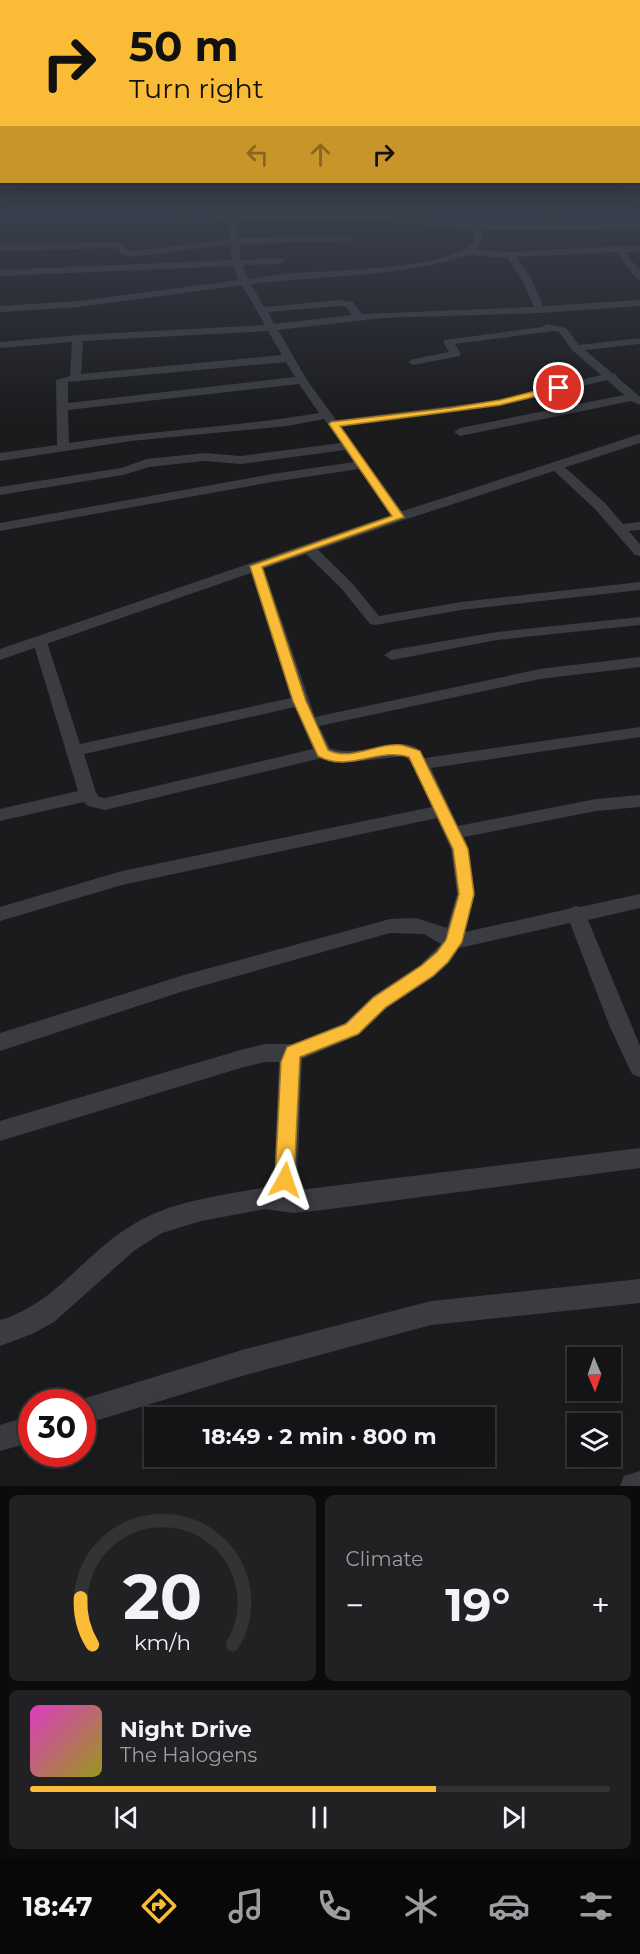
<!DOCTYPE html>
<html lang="en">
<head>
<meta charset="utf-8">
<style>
  body { margin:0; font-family:Montserrat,sans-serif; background:#212123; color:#f1f3f6; height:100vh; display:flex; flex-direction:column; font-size:22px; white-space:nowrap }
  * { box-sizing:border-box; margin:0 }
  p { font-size:20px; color:#9d9ea1 }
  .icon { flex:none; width:33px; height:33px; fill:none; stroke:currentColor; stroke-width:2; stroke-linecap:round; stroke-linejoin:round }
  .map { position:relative; height:1486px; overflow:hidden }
  .side { display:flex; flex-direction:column; gap:9px; padding:9px; background:#0b0b0c; flex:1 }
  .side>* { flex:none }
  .guide { position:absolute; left:0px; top:0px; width:640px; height:183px; box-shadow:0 6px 24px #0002,0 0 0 2px #333335; background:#fabb36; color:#111; overflow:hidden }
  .needle { width:39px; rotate:178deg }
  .tools { position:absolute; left:567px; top:1347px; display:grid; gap:12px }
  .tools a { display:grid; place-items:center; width:54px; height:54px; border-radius:0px; background:#141416; box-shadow:0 6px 24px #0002,0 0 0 2px #333335; font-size:30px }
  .speed { position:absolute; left:18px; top:1389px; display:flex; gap:12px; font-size:30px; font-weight:700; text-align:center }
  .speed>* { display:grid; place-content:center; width:78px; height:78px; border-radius:50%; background:#141416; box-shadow:0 6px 24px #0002,0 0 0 2px #333335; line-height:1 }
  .speed .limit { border:9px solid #d22; background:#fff; color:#111 }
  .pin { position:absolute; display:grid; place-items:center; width:51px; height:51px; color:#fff; margin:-26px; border:3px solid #fff; border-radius:50%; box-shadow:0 2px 6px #0007 }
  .me { position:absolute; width:66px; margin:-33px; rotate:5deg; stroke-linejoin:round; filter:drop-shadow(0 0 4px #0008) }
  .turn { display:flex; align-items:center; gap:21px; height:126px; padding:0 30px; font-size:27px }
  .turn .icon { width:78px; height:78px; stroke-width:2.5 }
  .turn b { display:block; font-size:42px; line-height:51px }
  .lanes { display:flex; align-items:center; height:57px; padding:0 30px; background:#0003; justify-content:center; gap:30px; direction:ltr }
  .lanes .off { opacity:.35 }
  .big { font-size:45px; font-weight:700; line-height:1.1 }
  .side .card { flex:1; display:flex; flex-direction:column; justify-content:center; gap:9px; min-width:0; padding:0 21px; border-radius:9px; background:#212123 }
  .side .dial { align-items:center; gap:0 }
  .dial svg { height:156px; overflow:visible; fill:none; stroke:#333335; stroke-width:7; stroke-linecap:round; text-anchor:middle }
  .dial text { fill:#f1f3f6; stroke:none }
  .song { display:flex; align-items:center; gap:18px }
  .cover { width:72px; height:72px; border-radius:9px; background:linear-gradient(135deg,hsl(310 70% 55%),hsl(60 70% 35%)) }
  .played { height:6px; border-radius:3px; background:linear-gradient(90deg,#fabb36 70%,#333335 70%) }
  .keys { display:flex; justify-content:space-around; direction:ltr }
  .heat { display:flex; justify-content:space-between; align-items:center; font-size:33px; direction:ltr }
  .side .tiles { flex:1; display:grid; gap:9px; grid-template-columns:1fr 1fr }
  .card:last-child { grid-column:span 2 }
  .trip { position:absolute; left:144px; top:1407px; width:351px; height:60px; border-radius:0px; background:#141416; box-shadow:0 6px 24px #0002,0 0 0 2px #333335; font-weight:700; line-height:60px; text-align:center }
  .tab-bar { display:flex; height:96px; justify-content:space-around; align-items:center; background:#080809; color:#9d9ea1 }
  .tab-bar .icon { width:42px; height:42px }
  .tab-bar .current { color:#fabb36 }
  .tab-bar b { font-size:27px; color:#f1f3f6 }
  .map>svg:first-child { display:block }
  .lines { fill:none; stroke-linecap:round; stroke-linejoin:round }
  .minor { fill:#3b3c42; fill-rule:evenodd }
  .tertiary { fill:#3b3c42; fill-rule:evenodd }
  .route { fill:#fabb36; stroke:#a27a23; stroke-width:1.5 }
</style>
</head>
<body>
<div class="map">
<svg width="640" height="1486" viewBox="0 0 640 1486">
  <rect width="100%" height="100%" fill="#1b1b1d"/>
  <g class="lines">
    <path class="minor" d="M0 211H43L39 214 0 215Z
      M154 211 235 214 241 211H249L247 214H374L494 225 640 224V230L480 229 483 239 476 250 510 252 640 245V251L625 252 640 271V280L637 279 616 252 516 257 531 278 543 306 640 300V306L540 313 382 318 278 330 307 380 336 420 500 400 601 375 572 350 559 332 554 331 455 344 461 354 460 356 413 365 408 362 413 359 449 352 443 342 444 340 542 327 547 324 566 328 579 345 640 338V344L585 350 612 373 616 374 617 377 640 397V405L631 401 460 436 454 432 460 428 624 395 607 380 500 406 341 427 406 517 399 521 394 520 359 469 272 482 0 531V523L272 474 354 462 345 450 241 464 204 461 149 467 123 475 0 495V487L121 468 147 459 204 453 241 456 341 443 324 419 287 426 131 441 0 461V453L57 445 56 380 70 376 72 342 0 348V342L78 335 265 325 242 285 79 307 0 312V306L79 301 239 280 233 266 0 276V270L232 260 230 244 132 257 121 254 118 248H113L0 251V245L113 242 124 244 128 250 132 251 230 239 229 227 232 219 158 214ZM240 220H374L471 229 475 239C461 269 326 271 294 273 279 274 264 277 248 279L243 265 280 264 285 261 280 258 241 260 239 244 350 241 354 238 350 235 239 238 237 227ZM468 255 507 258 521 278 534 307 362 314 353 302 339 300 264 307 251 284C324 275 397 278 468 255ZM339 306 346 307 352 315 274 324 268 312ZM268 331 282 355 81 374 83 341ZM286 362 295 377 68 403V382ZM299 384 319 413C237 427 152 430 69 443L68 410Z
      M535 211H572L568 214 537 216 533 213Z
      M556 462 560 463 605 503 623 524 640 522V530L629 531 640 544V556L635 555 595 509 552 469 550 466Z
      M308 544 313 545 351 582 379 616 461 602 640 582V590L461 610 375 625 370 624 341 588 303 551 301 548Z
      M256 562 263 566 315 717 540 669 640 657V667L540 679 319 726 330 748C356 759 396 736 415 747 419 749 422 755 425 758L640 727V737L431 768 458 826 596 799 640 795V807L596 811 464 837 469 849 475 894 465 932 568 909 576 906 580 907 640 894V908L588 920 640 1046V1077L632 1074 610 1027 570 923 459 948 450 962 434 977 387 1008 359 1035 302 1059 297 1180 291 1191 640 1148V1168L323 1210 293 1213 265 1209 201 1221 162 1233 135 1250 54 1322 32 1334 0 1346V1320C56 1304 85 1252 134 1224 172 1201 219 1196 262 1188L271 1183 274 1178 279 1062H265L244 1067 0 1141V1121L244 1049 265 1044H293L345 1023 373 996 420 965 441 944 424 934 390 933 184 991 0 1051V1033L184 975 390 919 416 918 447 928 457 894 451 849 437 818 122 885 0 921V907L122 871 432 807 414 766 405 756 344 763 322 758 105 810 88 806 84 802 0 821V809L78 791 33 642 35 639 40 638 47 642 80 744 291 698 249 566ZM295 707 313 749 105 798 99 797 96 793 84 754Z
      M640 617V625L497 640 392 660 384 655 392 650 497 632Z
      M640 1279V1303L431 1325 242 1376 82 1425V1402H73L242 1350 431 1301Z
      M32 1415V1442L0 1451V1425Z
      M640 1471V1486H620L624 1476Z"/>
    <path class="tertiary" d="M640 434V443L404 520 0 660V649L394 514Z"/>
  </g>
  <linearGradient id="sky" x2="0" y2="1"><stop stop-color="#0f0f10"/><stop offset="0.5" stop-color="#393f4c"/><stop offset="1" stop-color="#393f4c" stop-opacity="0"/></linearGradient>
  <rect width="640" height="419" fill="url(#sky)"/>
  <path class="route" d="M559 385 564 388 562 390 500 405 340 426 404 517 262 567 306 701 328 750C350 762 378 742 401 745 407 746 414 749 420 751L468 849 474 894 462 942 448 962 433 976 386 1007 358 1034 300 1057 294 1180 291 1186 285 1188 278 1186 275 1180 281 1062 287 1047 346 1024 374 997 421 966 437 952 446 940 459 894 453 849 409 757C379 747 348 773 318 756L293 701 250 566 392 516 329 424 331 422 450 408 500 400Z"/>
</svg>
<div class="tools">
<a><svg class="needle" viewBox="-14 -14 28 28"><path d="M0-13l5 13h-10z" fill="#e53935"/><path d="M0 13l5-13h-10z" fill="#9d9ea1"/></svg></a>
<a><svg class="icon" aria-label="layers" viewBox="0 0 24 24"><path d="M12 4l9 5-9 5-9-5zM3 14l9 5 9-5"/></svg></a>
</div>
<div class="speed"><div class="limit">30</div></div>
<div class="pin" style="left:559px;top:388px;background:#d93025"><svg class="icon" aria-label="arrive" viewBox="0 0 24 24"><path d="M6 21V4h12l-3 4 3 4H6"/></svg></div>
<svg class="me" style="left:285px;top:1180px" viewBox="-20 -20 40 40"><path d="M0-17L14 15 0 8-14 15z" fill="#fabb36" stroke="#fff" stroke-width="4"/></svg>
<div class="trip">18:49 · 2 min · 800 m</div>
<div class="guide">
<div class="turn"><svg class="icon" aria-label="right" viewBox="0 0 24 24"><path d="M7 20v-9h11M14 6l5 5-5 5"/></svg><div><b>50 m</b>Turn right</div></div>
<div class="lanes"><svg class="icon off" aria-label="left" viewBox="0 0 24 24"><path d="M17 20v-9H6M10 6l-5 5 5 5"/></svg><svg class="icon off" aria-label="ahead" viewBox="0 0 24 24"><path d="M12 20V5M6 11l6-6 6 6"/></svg><svg class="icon" aria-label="right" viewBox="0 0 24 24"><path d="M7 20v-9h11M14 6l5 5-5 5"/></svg></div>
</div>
</div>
<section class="side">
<div class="tiles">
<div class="card dial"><svg viewBox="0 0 100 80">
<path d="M14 69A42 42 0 1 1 86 69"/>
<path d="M14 69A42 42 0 0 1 8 45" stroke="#fabb36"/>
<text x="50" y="56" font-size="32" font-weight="700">20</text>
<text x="50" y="72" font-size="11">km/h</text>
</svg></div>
<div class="card"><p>Climate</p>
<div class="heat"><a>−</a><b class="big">19°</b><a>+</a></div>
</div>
<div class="card">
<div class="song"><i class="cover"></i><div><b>Night Drive</b><p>The Halogens</p></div></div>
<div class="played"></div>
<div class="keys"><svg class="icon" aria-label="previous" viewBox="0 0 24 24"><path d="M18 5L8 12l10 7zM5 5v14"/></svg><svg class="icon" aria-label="pause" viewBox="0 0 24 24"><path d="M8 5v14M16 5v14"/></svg><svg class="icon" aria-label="next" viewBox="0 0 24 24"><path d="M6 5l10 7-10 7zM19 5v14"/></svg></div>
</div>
</div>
</section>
<nav class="tab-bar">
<b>18:47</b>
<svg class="icon current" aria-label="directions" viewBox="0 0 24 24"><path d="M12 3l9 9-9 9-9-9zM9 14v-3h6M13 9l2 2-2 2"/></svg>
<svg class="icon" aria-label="music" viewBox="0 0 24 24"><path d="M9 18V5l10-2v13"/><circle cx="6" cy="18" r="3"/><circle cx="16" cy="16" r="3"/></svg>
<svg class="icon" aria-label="phone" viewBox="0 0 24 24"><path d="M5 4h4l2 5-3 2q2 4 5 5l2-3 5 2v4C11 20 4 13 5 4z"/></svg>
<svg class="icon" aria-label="climate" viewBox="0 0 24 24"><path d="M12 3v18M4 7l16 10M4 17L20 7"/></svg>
<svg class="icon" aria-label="car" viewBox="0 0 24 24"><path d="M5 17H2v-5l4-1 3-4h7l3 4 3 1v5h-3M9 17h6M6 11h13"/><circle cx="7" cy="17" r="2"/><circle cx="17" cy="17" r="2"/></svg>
<svg class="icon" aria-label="filters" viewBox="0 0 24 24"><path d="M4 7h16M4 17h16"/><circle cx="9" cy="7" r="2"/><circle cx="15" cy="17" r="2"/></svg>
</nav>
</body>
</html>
